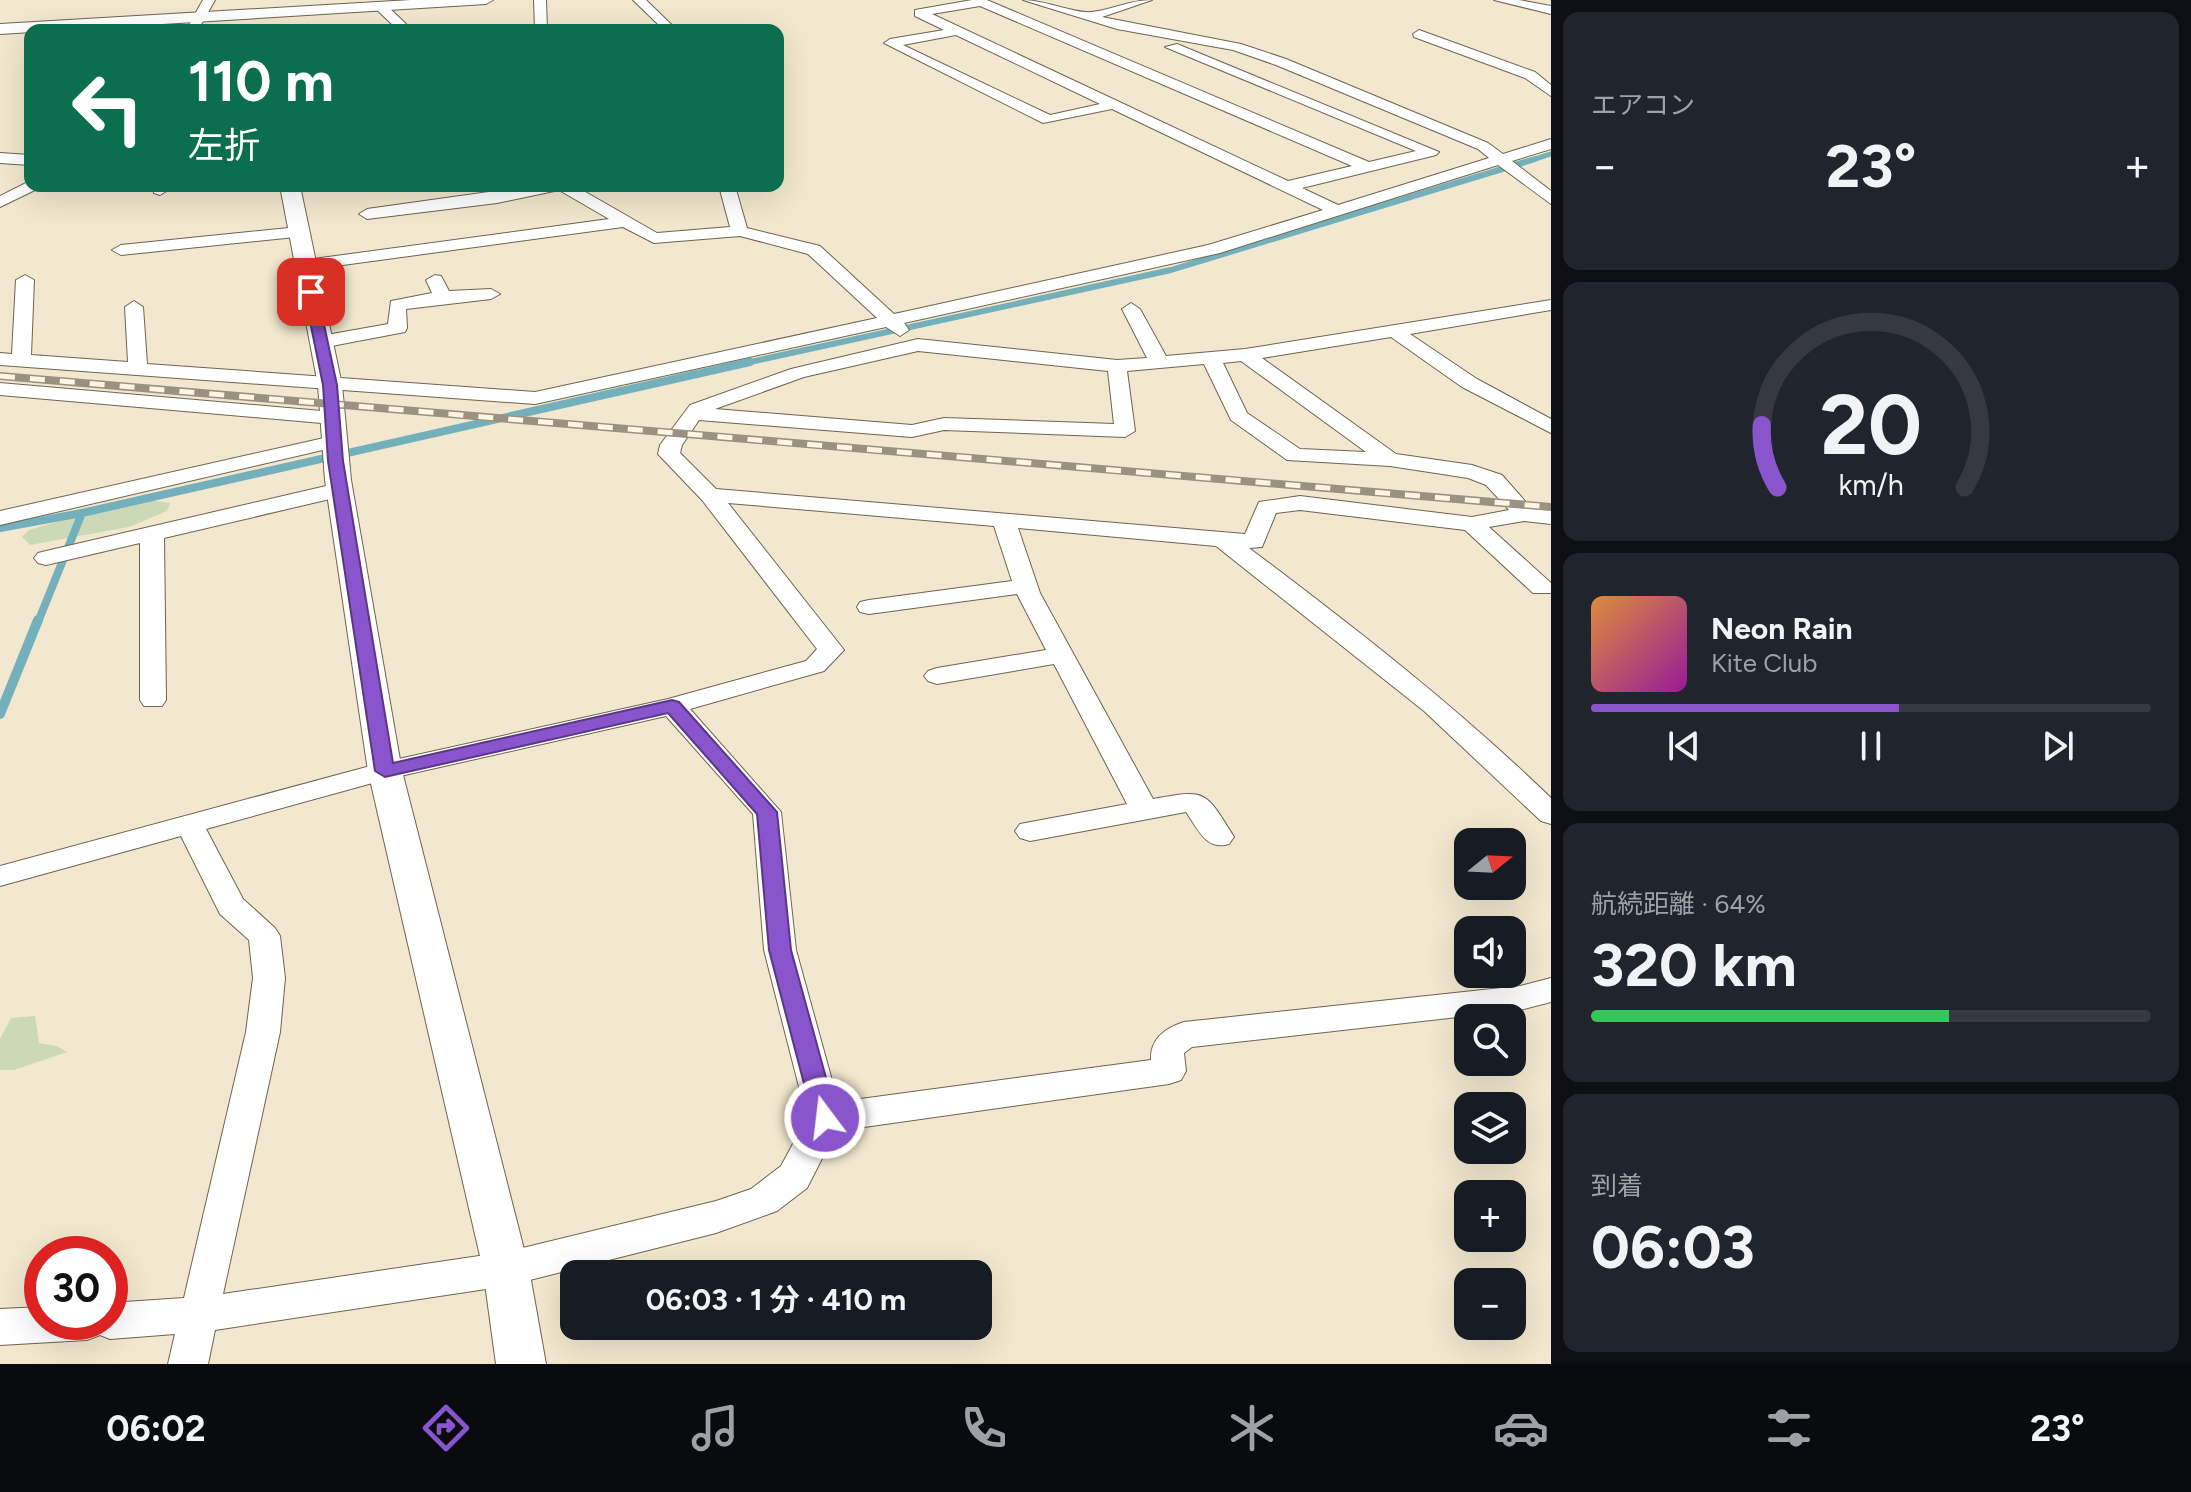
<!DOCTYPE html>
<html lang="ja">
<head>
<meta charset="utf-8">
<style>
  body { margin:0; font-family:Figtree,"Noto Sans JP",sans-serif; background:#20242c; color:#f1f3f6; height:100vh; display:flex; flex-direction:column; font-size:30px; white-space:nowrap }
  * { box-sizing:border-box; margin:0 }
  p { font-size:26px; color:#9ea1a6 }
  .icon { flex:none; width:44px; height:44px; fill:none; stroke:currentColor; stroke-width:2; stroke-linecap:round; stroke-linejoin:round }
  .map { position:relative; flex:1; overflow:hidden }
  .sheet { display:flex; flex-direction:column; gap:12px; padding:12px; background:#0d0f14; width:640px }
  .sheet>* { flex:none }
  .hud { position:absolute; left:24px; top:24px; width:760px; height:168px; border-radius:16px; box-shadow:0 8px 32px #0002; background:#0b6e4f; color:#fff; overflow:hidden }
  .needle { width:52px; rotate:72deg }
  .fabs { position:absolute; left:1454px; top:828px; display:grid; gap:16px }
  .fabs a { display:grid; place-items:center; width:72px; height:72px; border-radius:16px; background:#171b24; box-shadow:0 8px 32px #0002; font-size:40px }
  .speed { position:absolute; left:24px; top:1236px; display:flex; gap:16px; font-size:40px; font-weight:700; text-align:center }
  .speed>* { display:grid; place-content:center; width:104px; height:104px; border-radius:50%; background:#171b24; box-shadow:0 8px 32px #0002; line-height:1 }
  .speed .limit { border:12px solid #d22; background:#fff; color:#111 }
  .pin { position:absolute; display:grid; place-items:center; width:68px; height:68px; color:#fff; margin:-34px; border-radius:16px; box-shadow:0 4px 12px #0006 }
  .me { position:absolute; width:88px; margin:-44px; rotate:345deg; stroke-linejoin:round; filter:drop-shadow(0 0 6px #0008) }
  .turn { display:flex; align-items:center; gap:28px; height:168px; padding:0 32px; font-size:36px }
  .turn .icon { width:104px; height:104px; stroke-width:2.5 }
  .turn b { display:block; font-size:56px; line-height:68px }
  .big { font-size:60px; font-weight:700; line-height:1.1 }
  .sheet .card { flex:1; display:flex; flex-direction:column; justify-content:center; gap:12px; min-width:0; padding:0 28px; border-radius:16px; background:#20242c }
  .sheet .dial { align-items:center; gap:0 }
  .dial svg { height:208px; overflow:visible; fill:none; stroke:#363941; stroke-width:7; stroke-linecap:round; text-anchor:middle }
  .dial text { fill:#f1f3f6; stroke:none }
  .song { display:flex; align-items:center; gap:24px }
  .cover { width:96px; height:96px; border-radius:12px; background:linear-gradient(135deg,hsl(30 70% 55%),hsl(300 70% 35%)) }
  .played { height:8px; border-radius:4px; background:linear-gradient(90deg,#8954cc 55%,#363941 55%) }
  .keys { display:flex; justify-content:space-around; direction:ltr }
  .heat { display:flex; justify-content:space-between; align-items:center; font-size:44px; direction:ltr }
  .charge { height:12px; border-radius:6px; background:linear-gradient(90deg,#34c759 64%,#363941 0) }
  .trip { position:absolute; left:560px; top:1260px; width:432px; height:80px; border-radius:16px; background:#171b24; box-shadow:0 8px 32px #0002; font-weight:700; line-height:80px; text-align:center }
  .dock { display:flex; height:128px; justify-content:space-around; align-items:center; background:#090b0e; color:#9ea1a6 }
  .dock .icon { width:56px; height:56px }
  .dock .active { color:#8954cc }
  .dock b { font-size:36px; color:#f1f3f6 }
  main { display:flex; flex:1; min-height:0 }
  .map>svg:first-child { display:block }
  .green { fill:#ccd9b8 }
  .lines { fill:none; stroke-linecap:round; stroke-linejoin:round }
  .stream-far3 { stroke:#74b0bb; stroke-width:5 }
  .stream-far2 { stroke:#74b0bb; stroke-width:6 }
  .stream-far1 { stroke:#74b0bb; stroke-width:8 }
  .stream { stroke:#74b0bb; stroke-width:10 }
  .minor-casing { stroke:#6e644f; stroke-width:2 }
  .tertiary-casing { stroke:#6e644f; stroke-width:2 }
  .minor { fill:#fff; fill-rule:evenodd }
  .tertiary { fill:#fff; fill-rule:evenodd }
  .rail-casing { stroke:#999280; stroke-width:8 }
  .rail { stroke:#fef5e2; stroke-width:5; stroke-dasharray:15; stroke-linecap:butt }
  .route { fill:#8954cc; stroke:#593785; stroke-width:2 }
</style>
</head>
<body>
<main>
<div class="map">
<svg width="1551" height="1364" viewBox="0 0 1551 1364">
  <rect width="100%" height="100%" fill="#f2e8cf"/>
  <path class="green" d="M151 500 170 503 167 511 129 527 30 545 22 537 29 530 118 504Z
    M35 1016 39 1043 57 1046 67 1052 14 1070H0V1039L11 1018Z"/>
  <g class="lines">
    <path class="stream-far3" d="M1529 161 1551 154"/>
    <path class="stream-far2" d="M741 364 1171 270 1535 159"/>
    <path class="stream-far1" d="M0 528 82 513 750 362
      M38 622 82 513"/>
    <path class="stream" d="M0 714 38 620"/>
    <defs>
      <path id="minor" d="M203 0H215L198 30H186Z
        M534 0H546L547 30H535Z
        M633 0H646L677 30H664Z
        M972 0H987L1369 162 1416 151 1165 47 1177 44 1439 152 1436 155 1302 188 1338 205 1489 158 1478 149 1276 65 1233 50 1117 29 1023 0C1045 0 1076 14 1091 12 1112 10 1130 0 1152 0L1102 17 1241 44 1286 59 1488 143 1503 154 1551 139V149L1512 161 1551 191V204L1498 165 1220 253 904 323 909 330 900 336 886 327 535 404 0 365V353L12 354 16 280 25 275 34 280 31 355 128 362 125 307 134 301 143 307 147 364 535 392 877 318 808 254 740 236 654 243 623 227 306 270 297 265 306 260 609 219 559 190 497 203 367 219 359 214 367 209 532 186H575L657 233 730 227 719 186H735L747 228 820 246 894 314 1208 245 1323 210 1112 109 1043 123 884 43 890 39 944 30 915 16V10ZM980 6 1352 166 1288 181 932 14ZM956 35 1100 104 1050 115 903 45Z
        M1494 0H1519L1551 6V14Z
        M376 3H384L406 24V30H398L376 9Z
        M1419 30 1535 72 1551 85V96L1525 78 1414 37 1413 34Z
        M0 153 30 155V165L0 163Z
        M30 181V186H39L37 189 0 207V196Z
        M152 186H168V190L160 195 154 193Z
        M299 227 307 232 305 236 121 255 112 250 121 245Z
        M435 275 441 276 449 291 491 289 500 294 491 299 406 309 407 328 405 332 321 348 311 342 321 336 388 324 391 301 432 293 426 280Z
        M1551 300V310L1410 334 1477 379 1551 419V433L1462 387 1391 337 1262 358 1396 454 1472 465 1502 475 1531 508 1551 510V524L1524 521 1489 527 1551 583V593H1533L1465 530 1300 510 1276 513 1262 547 1249 548C1354 627 1457 707 1551 798V824L1541 821 1424 711 1216 546 1018 528 1040 593 1153 799C1206 789 1205 790 1234 837L1229 844C1206 851 1198 829 1186 812L1030 841 1020 838 1015 831 1020 824 1127 804 1054 664 937 684 928 681 924 676 928 671 937 668 1046 650 1017 594 869 614 860 612 857 607 860 602 869 600 1012 581 994 526 728 503 844 650 824 671 690 709 781 812 796 950 838 1102 1151 1060C1150 1039 1165 1028 1184 1022L1520 986 1551 978V1002L1520 1010 1192 1047 1184 1053 1186 1071 1181 1080 1169 1084 836 1131 807 1188 777 1211 716 1233 506 1286 215 1330 208 1364H168L175 1334 110 1339 100 1335 87 1340 0 1345V1309L42 1307V1322H110V1303L184 1298 246 1032 253 978 249 940 220 914 181 836 0 886V866L385 762 668 699 806 661 817 649 702 500 658 454 660 445 690 405 791 369 918 339 1117 360 1147 358 1122 309 1131 303 1140 309 1166 356 1245 349ZM918 351 1108 371 1114 424 944 418 912 425 715 409 804 377ZM1241 361 1366 452 1300 449 1247 413 1223 363ZM1204 364 1231 420 1287 460 1390 466 1468 478 1486 485 1509 510 1472 517 1300 496 1259 502 1245 534 716 489 680 453 682 445 699 420 912 437 944 430 1125 437 1135 431 1127 371ZM666 716 753 814 764 950 807 1118 781 1166 751 1189 716 1201 506 1252 223 1294 280 1032 285 978 280 936 275 928 243 899 206 829 387 779Z
        M0 383 333 412 343 418 333 424 0 395Z
        M333 436 344 442 340 446 0 525V511Z
        M339 483 350 490 347 495 164 538 166 700 162 706H144L140 700V543L46 565 38 563 34 558 38 553 46 551Z"/>
      <path id="tertiary" d="M411 0H493L486 4 0 34V24Z
        M280 186H300L342 385 351 480 402 771 529 1269 546 1364H496L483 1269 368 771 325 480 318 385Z"/>
    </defs>
    <use href="#minor" class="minor-casing"/>
    <use href="#tertiary" class="tertiary-casing"/>
    <use href="#minor" class="minor"/>
    <use href="#tertiary" class="tertiary"/>
    <defs>
      <path id="rail" d="M0 376 1551 507"/>
    </defs>
    <use href="#rail" class="rail-casing"/>
    <use href="#rail" class="rail"/>
  </g>
  <path class="route" d="M311 288 317 292 337 385 343 461 393 763 672 700 679 702 777 812 791 950 837 1118 834 1125 825 1128 816 1125 813 1118 769 950 757 814 668 713 385 777 375 771 328 461 323 385 304 292Z"/>
</svg>
<div class="fabs">
<a><svg class="needle" viewBox="-14 -14 28 28"><path d="M0-13l5 13h-10z" fill="#e53935"/><path d="M0 13l5-13h-10z" fill="#9ea1a6"/></svg></a>
<a><svg class="icon" aria-label="sound" viewBox="0 0 24 24"><path d="M4 9h4l5-4v14l-5-4H4zM17 9q2 3 0 6"/></svg></a>
<a><svg class="icon" aria-label="search" viewBox="0 0 24 24"><circle cx="10" cy="10" r="6"/><path d="M15 15l6 6"/></svg></a>
<a><svg class="icon" aria-label="layers" viewBox="0 0 24 24"><path d="M12 4l9 5-9 5-9-5zM3 14l9 5 9-5"/></svg></a>
<a>+</a>
<a>−</a>
</div>
<div class="speed"><div class="limit">30</div></div>
<div class="pin" style="left:311px;top:292px;background:#d93025"><svg class="icon" aria-label="arrive" viewBox="0 0 24 24"><path d="M6 21V4h12l-3 4 3 4H6"/></svg></div>
<svg class="me" style="left:825px;top:1118px" viewBox="-20 -20 40 40"><circle r="17" fill="#8954cc" stroke="#fff" stroke-width="3"/><path d="M0-11L8 9 0 5-8 9z" fill="#fff"/></svg>
<div class="trip">06:03 · 1 分 · 410 m</div>
<div class="hud">
<div class="turn"><svg class="icon" aria-label="left" viewBox="0 0 24 24"><path d="M17 20v-9H6M10 6l-5 5 5 5"/></svg><div><b>110 m</b>左折</div></div>
</div>
</div>
<section class="sheet">
<div class="card"><p>エアコン</p>
<div class="heat"><a>−</a><b class="big">23°</b><a>+</a></div>
</div>
<div class="card dial"><svg viewBox="0 0 100 80">
<path d="M14 69A42 42 0 1 1 86 69"/>
<path d="M14 69A42 42 0 0 1 8 45" stroke="#8954cc"/>
<text x="50" y="56" font-size="32" font-weight="700">20</text>
<text x="50" y="72" font-size="11">km/h</text>
</svg></div>
<div class="card">
<div class="song"><i class="cover"></i><div><b>Neon Rain</b><p>Kite Club</p></div></div>
<div class="played"></div>
<div class="keys"><svg class="icon" aria-label="previous" viewBox="0 0 24 24"><path d="M18 5L8 12l10 7zM5 5v14"/></svg><svg class="icon" aria-label="pause" viewBox="0 0 24 24"><path d="M8 5v14M16 5v14"/></svg><svg class="icon" aria-label="next" viewBox="0 0 24 24"><path d="M6 5l10 7-10 7zM19 5v14"/></svg></div>
</div>
<div class="card"><p>航続距離 · 64%</p><b class="big">320 km</b><div class="charge"></div></div>
<div class="card"><p>到着</p><b class="big">06:03</b></div>
</section>
</main>
<nav class="dock">
<b>06:02</b>
<svg class="icon active" aria-label="directions" viewBox="0 0 24 24"><path d="M12 3l9 9-9 9-9-9zM9 14v-3h6M13 9l2 2-2 2"/></svg>
<svg class="icon" aria-label="music" viewBox="0 0 24 24"><path d="M9 18V5l10-2v13"/><circle cx="6" cy="18" r="3"/><circle cx="16" cy="16" r="3"/></svg>
<svg class="icon" aria-label="phone" viewBox="0 0 24 24"><path d="M5 4h4l2 5-3 2q2 4 5 5l2-3 5 2v4C11 20 4 13 5 4z"/></svg>
<svg class="icon" aria-label="climate" viewBox="0 0 24 24"><path d="M12 3v18M4 7l16 10M4 17L20 7"/></svg>
<svg class="icon" aria-label="car" viewBox="0 0 24 24"><path d="M5 17H2v-5l4-1 3-4h7l3 4 3 1v5h-3M9 17h6M6 11h13"/><circle cx="7" cy="17" r="2"/><circle cx="17" cy="17" r="2"/></svg>
<svg class="icon" aria-label="filters" viewBox="0 0 24 24"><path d="M4 7h16M4 17h16"/><circle cx="9" cy="7" r="2"/><circle cx="15" cy="17" r="2"/></svg>
<b>23°</b>
</nav>
</body>
</html>
